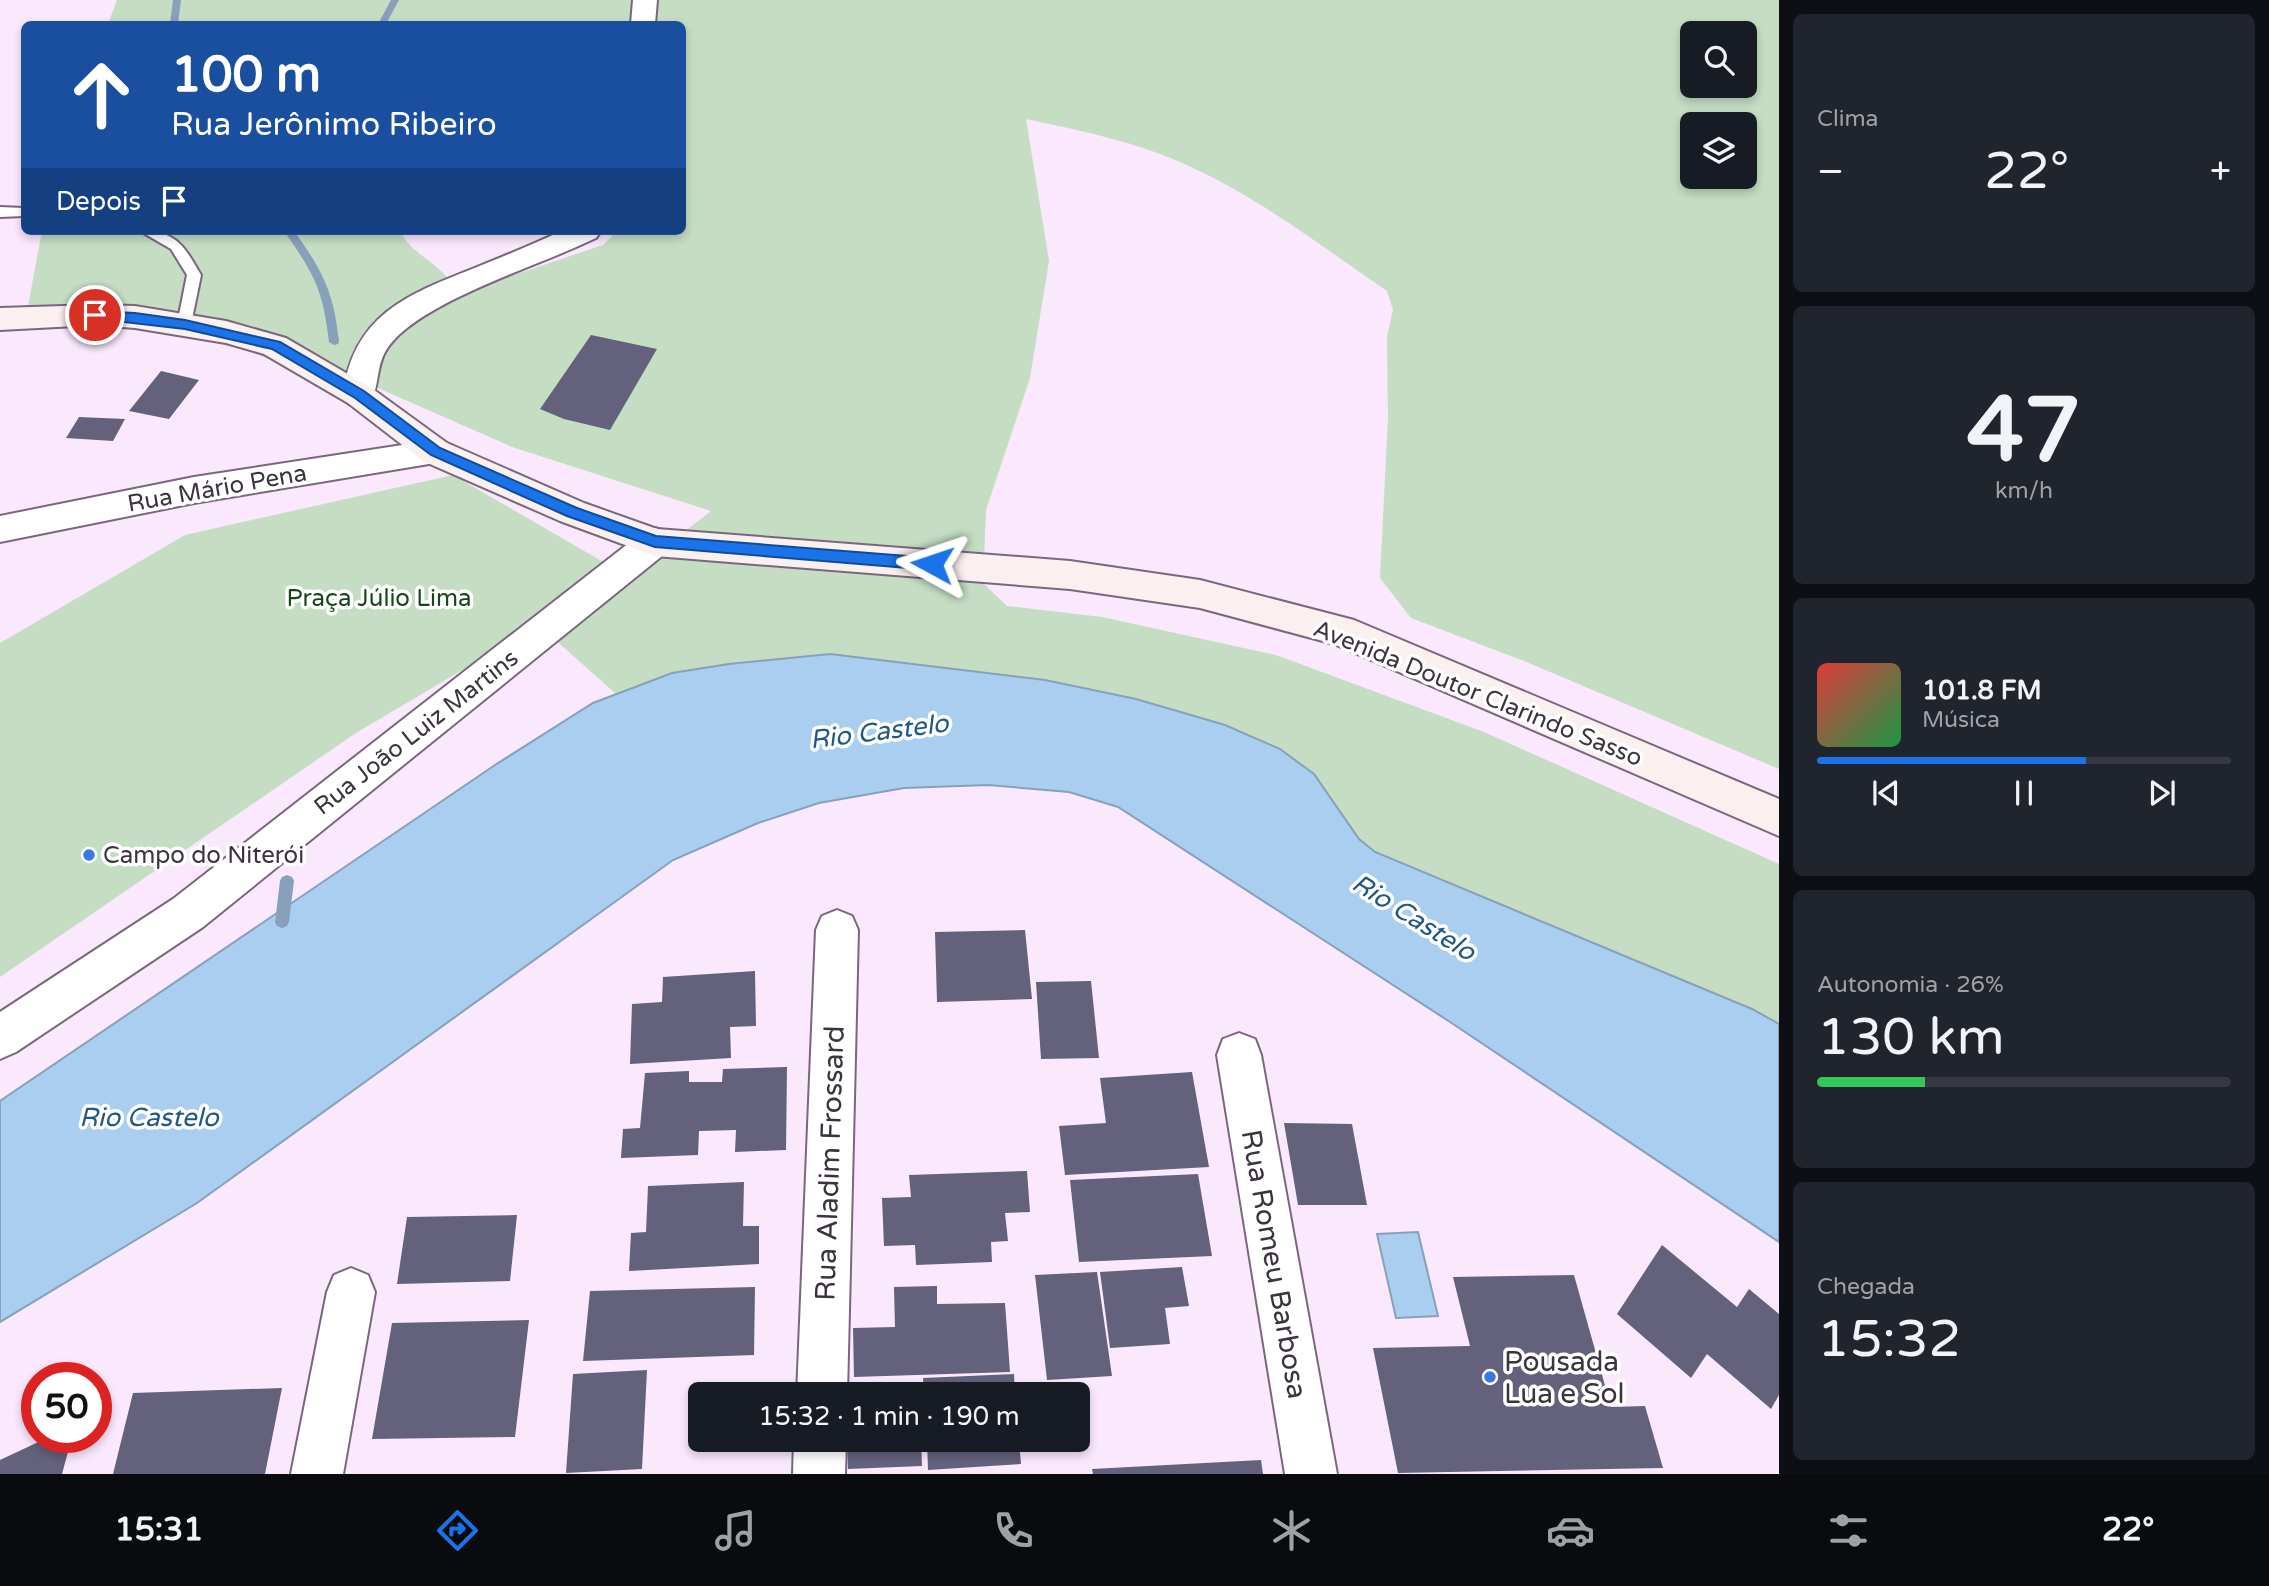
<!DOCTYPE html>
<html lang="pt">
<head>
<meta charset="utf-8">
<style>
  body { margin:0; font-family:"Varela Round",sans-serif; background:#20242c; color:#f1f3f6; height:100vh; display:flex; flex-direction:column; font-size:26px; white-space:nowrap }
  * { box-sizing:border-box; margin:0 }
  p { font-size:23px; color:#9ea1a6 }
  .icon { flex:none; width:38px; height:38px; fill:none; stroke:currentColor; stroke-width:2; stroke-linecap:round; stroke-linejoin:round }
  .map { position:relative; flex:1; overflow:hidden }
  .sheet { display:flex; flex-direction:column; gap:14px; padding:14px; background:#0d0f14; width:490px }
  .sheet>* { flex:none }
  .top-card { position:absolute; left:21px; top:21px; width:665px; height:214px; border-radius:10px; box-shadow:0 4px 10px #0003; background:#1a4fa0; color:#fff; overflow:hidden }
  .tools { position:absolute; left:1680px; top:21px; display:grid; gap:14px }
  .tools a { display:grid; place-items:center; width:77px; height:77px; border-radius:10px; background:#171b24; box-shadow:0 4px 10px #0003; font-size:35px }
  .speed { position:absolute; left:21px; top:1362px; display:flex; gap:14px; font-size:35px; font-weight:700; text-align:center }
  .speed>* { display:grid; place-content:center; width:91px; height:91px; border-radius:50%; background:#171b24; box-shadow:0 4px 10px #0003; line-height:1 }
  .speed .limit { border:10px solid #d22; background:#fff; color:#111 }
  .pin { position:absolute; display:grid; place-items:center; width:60px; height:60px; color:#fff; margin:-30px; border:4px solid #fff; border-radius:50%; box-shadow:0 2px 7px #0007 }
  .me { position:absolute; width:77px; margin:-38px; rotate:275deg; stroke-linejoin:round; filter:drop-shadow(0 0 5px #0008) }
  .turn { display:flex; align-items:center; gap:24px; height:147px; padding:0 35px; font-size:32px }
  .turn .icon { width:91px; height:91px; stroke-width:2.5 }
  .turn b { display:block; font-size:49px; line-height:60px }
  .then { display:flex; align-items:center; height:66px; padding:0 35px; background:#0003; gap:14px; font-size:26px }
  .big { font-size:52px; font-weight:600; line-height:1.1 }
  .sheet .tile { flex:1; display:flex; flex-direction:column; justify-content:center; gap:10px; min-width:0; padding:0 24px; border-radius:10px; background:#20242c }
  .sheet .dial { align-items:center; gap:0 }
  .dial b { font-size:91px; line-height:1 }
  .song { display:flex; align-items:center; gap:21px }
  .cover { width:84px; height:84px; border-radius:10px; background:linear-gradient(135deg,hsl(0 70% 55%),hsl(140 70% 35%)) }
  .played { height:7px; border-radius:4px; background:linear-gradient(90deg,#1a73e8 65%,#363941 65%) }
  .keys { display:flex; justify-content:space-around; direction:ltr }
  .heat { display:flex; justify-content:space-between; align-items:center; font-size:38px; direction:ltr }
  .charge { height:10px; border-radius:5px; background:linear-gradient(90deg,#34c759 26%,#363941 0) }
  .trip { position:absolute; left:688px; top:1382px; width:402px; height:70px; border-radius:10px; background:#171b24; box-shadow:0 4px 10px #0003; font-weight:600; line-height:70px; text-align:center }
  .tab-bar { display:flex; height:112px; justify-content:space-around; align-items:center; background:#090b0e; color:#9ea1a6 }
  .tab-bar .icon { width:49px; height:49px }
  .tab-bar .selected { color:#1a73e8 }
  .tab-bar b { font-size:32px; color:#f1f3f6 }
  main { display:flex; flex:1; min-height:0 }
  .map>svg:first-child { display:block }
  .green { fill:#c4ddc3; fill-rule:evenodd }
  .water { fill:#a9cef0; stroke:#88a0ba; stroke-width:2 }
  .lines { fill:none; stroke-linecap:round; stroke-linejoin:round }
  .stream { fill:#88a0ba; fill-rule:evenodd }
  .building { fill:#63617b }
  .service-casing { stroke:#7a677d; stroke-width:4 }
  .minor-casing { stroke:#7a677d; stroke-width:4 }
  .secondary-casing { stroke:#7a677d; stroke-width:4 }
  .service { fill:#fff; fill-rule:evenodd }
  .minor { fill:#fff; fill-rule:evenodd }
  .secondary { fill:#faf0ef; fill-rule:evenodd }
  .route { fill:#1a73e8; stroke:#114b97; stroke-width:2 }
  .poi-dot { fill:#3878e6; stroke:#fff; stroke-width:2.5 }
  .labels { text-anchor:middle; stroke-width:7; stroke-linejoin:round; paint-order:stroke }
  .street-label { font-size:24px; fill:#3b333d; stroke:#fff }
  .park-label { font-size:24px; fill:#164718; stroke:#fff }
  .poi-label { font-size:24px; fill:#3b333d; stroke:#fff; text-anchor:start }
  .water-label { font-size:26px; font-style:italic; fill:#215884; stroke:#fff }
  .near-street-label { font-size:28px; fill:#3b333d; stroke:#fff }
  .near-poi-label { font-size:28px; fill:#3b333d; stroke:#fff; text-anchor:start }
</style>
</head>
<body>
<main>
<div class="map">
<svg width="1779" height="1474" viewBox="0 0 1779 1474">
  <rect width="100%" height="100%" fill="#fae8fd"/>
  <path class="green" d="M117 0H1779V769L1529 663 1411 618 1380 578 1388 418 1387 337 1393 310 1387 291C1324 248 1261 199 1191 167 1139 142 1082 131 1026 119L1049 261 1030 378 986 510 983 583 1007 606 1102 617 1276 655 1484 732 1779 864V1024L1752 1009 1375 852 1359 839 1314 774 1280 749 1225 725 1154 704 1045 680 830 654 729 664 672 673 616 694 551 636 711 511 512 447 355 378 302 374 188 323 26 317 41 236 48 231H400C409 252 439 263 452 284L514 275 603 245 617 231H682V24H108ZM1692 33H1745V86H1692ZM1692 124H1745V177H1692Z
    M453 475 624 574 356 733 0 977V643L185 535Z"/>
  <path class="water" d="M830 654 1045 680 1136 699 1225 725 1280 749 1314 774 1359 839 1375 852 1752 1009 1779 1024V1242L1447 1020 1118 807 1069 792 988 785 904 788 819 803 758 823 673 860 197 1203 0 1322V1101L495 765 593 703 672 673 729 664Z
    M1418 1232 1438 1316 1396 1318 1377 1234Z"/>
  <g class="lines">
    <path class="stream" d="M173 0H181L178 24H170Z
      M391 0H399L386 24H378Z
      M284 231H294C323 271 334 293 339 342L338 344 334 345 329 342C323 289 314 274 284 231Z
      M287 875 292 877 294 881 289 922 287 926 282 928 277 926 275 922 280 881 282 877Z"/>
  </g>
  <path class="building" d="M591 335 657 349 610 430 564 419 540 409Z
    M161 371 199 380 169 419 129 411Z
    M79 417 125 419 113 441 66 438Z
    M1025 930 1032 999 937 1002 935 932Z
    M755 971 756 1026 730 1027 731 1058 630 1064 632 1004 662 1002 663 977Z
    M1091 981 1099 1058 1041 1059 1036 982Z
    M787 1067 786 1150 735 1152 736 1130 699 1131 698 1155 621 1158 623 1129 640 1128 645 1073 689 1071V1082H722L723 1069Z
    M1192 1072 1209 1167 1065 1175 1059 1126 1106 1123 1100 1078Z
    M1284 1123 1352 1124 1367 1205H1298Z
    M1027 1171 1030 1212 1005 1213 1008 1241 991 1242 992 1262 916 1265 915 1245 884 1246 882 1198 911 1197 909 1175Z
    M1198 1174 1212 1256 1079 1262 1070 1180Z
    M744 1182 743 1226H759V1264L629 1271 631 1233 646 1232 648 1186Z
    M517 1215 510 1281 397 1284 407 1217Z
    M1662 1245 1737 1307 1749 1289 1779 1314V1395L1771 1409 1707 1354 1691 1378 1617 1314Z
    M1182 1267 1189 1306 1165 1308 1170 1344 1110 1348 1100 1272Z
    M1097 1272 1112 1376 1047 1380 1035 1275Z
    M1574 1275 1611 1407 1645 1406 1663 1468 1398 1473 1373 1348 1470 1346 1453 1277Z
    M937 1286V1304L1005 1303 1010 1372 854 1377 853 1328 895 1327 894 1287Z
    M755 1287 754 1355 583 1361 590 1291Z
    M529 1320 515 1437 372 1439 392 1323Z
    M647 1370 642 1469 566 1473 573 1374Z
    M1014 1374 1015 1395H924L923 1378Z
    M282 1388 265 1474H113L133 1393Z
    M49 1437H72L62 1474H0V1460Z
    M847 1440H921L922 1466 848 1469Z
    M927 1440H1019L1021 1464 928 1470Z
    M1261 1460 1263 1474H1093L1092 1469Z"/>
  <g class="lines">
    <defs>
      <path id="service" d="M0 207 24 208V216L0 217Z
        M140 231C177 231 184 246 201 275L190 329 185 330 177 325 187 275 171 249Z"/>
      <path id="minor" d="M633 0H657L655 24H631Z
        M561 231H601L596 238 585 243C535 267 411 305 385 352 376 368 379 388 370 403L359 407 348 403 343 395C353 316 406 295 472 269 502 257 532 245 561 231Z
        M435 440 447 443 452 452 447 461 194 503 0 542V516L194 477Z
        M655 528 667 532 672 542 667 552 203 927 16 1052 0 1059V1012L173 899 643 532Z
        M837 910 852 916 858 930 847 1395H797L816 930 822 916Z
        M1239 1033 1255 1039 1261 1055 1337 1474H1285L1217 1055 1223 1039Z
        M351 1268 368 1275 375 1292 343 1474H291L327 1292 334 1275Z
        M794 1440H846L845 1474H793Z"/>
      <path id="secondary" d="M95 305 135 306 226 321 286 338 370 387 447 443 584 503 657 529 1070 561 1200 580 1354 620 1779 799V836L1334 644 1200 608 1070 589 655 556 560 521 423 461 348 403 264 354 226 343 135 328 95 325 0 330V308Z"/>
    </defs>
    <use href="#service" class="service-casing"/>
    <use href="#minor" class="minor-casing"/>
    <use href="#secondary" class="secondary-casing"/>
    <use href="#service" class="service"/>
    <use href="#minor" class="minor"/>
    <use href="#secondary" class="secondary"/>
  </g>
  <path class="route" d="M95 311 135 313 185 320 280 342 364 391 440 448 577 508 656 536 932 558 939 564 932 570 655 547 567 516 431 455 355 398 272 349 185 329 90 318 89 315Z"/>
  <g class="poi-dot">
    <circle cx="89" cy="855" r="7"/>
    <circle cx="1490" cy="1377" r="7"/>
  </g>
  <g class="labels">
    <g class="street-label">
      <text transform="translate(217 488) rotate(-10)" y="8">Rua Mário Pena</text>
      <text transform="translate(1478 693) rotate(22)" y="8">Avenida Doutor Clarindo Sasso</text>
      <text transform="translate(416 732) rotate(-38)" y="8">Rua João Luiz Martins</text>
    </g>
    <g class="park-label">
      <text x="379" y="606">Praça Júlio Lima</text>
    </g>
    <g class="poi-label">
      <text x="103" y="863">Campo do Niterói</text>
    </g>
    <g class="water-label">
      <text transform="translate(879 731) rotate(-7)" y="9">Rio Castelo</text>
      <text transform="translate(1414 917) rotate(32)" y="9">Rio Castelo</text>
      <text x="149" y="1126">Rio Castelo</text>
    </g>
    <g class="near-street-label">
      <text transform="translate(829 1163) rotate(-88)" y="10">Rua Aladim Frossard</text>
      <text transform="translate(1275 1264) rotate(80)" y="10">Rua Romeu Barbosa</text>
    </g>
    <g class="near-poi-label">
      <text x="1504" y="1371">Pousada<tspan x="1504" dy="32">Lua e Sol</tspan></text>
    </g>
  </g>
</svg>
<div class="tools">
<a><svg class="icon" aria-label="search" viewBox="0 0 24 24"><circle cx="10" cy="10" r="6"/><path d="M15 15l6 6"/></svg></a>
<a><svg class="icon" aria-label="layers" viewBox="0 0 24 24"><path d="M12 4l9 5-9 5-9-5zM3 14l9 5 9-5"/></svg></a>
</div>
<div class="speed"><div class="limit">50</div></div>
<div class="pin" style="left:95px;top:315px;background:#d93025"><svg class="icon" aria-label="arrive" viewBox="0 0 24 24"><path d="M6 21V4h12l-3 4 3 4H6"/></svg></div>
<svg class="me" style="left:932px;top:564px" viewBox="-20 -20 40 40"><path d="M0-17L14 15 0 8-14 15z" fill="#1a73e8" stroke="#fff" stroke-width="4"/></svg>
<div class="trip">15:32 · 1 min · 190 m</div>
<div class="top-card">
<div class="turn"><svg class="icon" aria-label="ahead" viewBox="0 0 24 24"><path d="M12 20V5M6 11l6-6 6 6"/></svg><div><b>100 m</b>Rua Jerônimo Ribeiro</div></div>
<div class="then">Depois<svg class="icon" aria-label="arrive" viewBox="0 0 24 24"><path d="M6 21V4h12l-3 4 3 4H6"/></svg></div>
</div>
</div>
<section class="sheet">
<div class="tile"><p>Clima</p>
<div class="heat"><a>−</a><b class="big">22°</b><a>+</a></div>
</div>
<div class="tile dial"><b>47</b><p>km/h</p></div>
<div class="tile">
<div class="song"><i class="cover"></i><div><b>101.8 FM</b><p>Música</p></div></div>
<div class="played"></div>
<div class="keys"><svg class="icon" aria-label="previous" viewBox="0 0 24 24"><path d="M18 5L8 12l10 7zM5 5v14"/></svg><svg class="icon" aria-label="pause" viewBox="0 0 24 24"><path d="M8 5v14M16 5v14"/></svg><svg class="icon" aria-label="next" viewBox="0 0 24 24"><path d="M6 5l10 7-10 7zM19 5v14"/></svg></div>
</div>
<div class="tile"><p>Autonomia · 26%</p><b class="big">130 km</b><div class="charge"></div></div>
<div class="tile"><p>Chegada</p><b class="big">15:32</b></div>
</section>
</main>
<nav class="tab-bar">
<b>15:31</b>
<svg class="icon selected" aria-label="directions" viewBox="0 0 24 24"><path d="M12 3l9 9-9 9-9-9zM9 14v-3h6M13 9l2 2-2 2"/></svg>
<svg class="icon" aria-label="music" viewBox="0 0 24 24"><path d="M9 18V5l10-2v13"/><circle cx="6" cy="18" r="3"/><circle cx="16" cy="16" r="3"/></svg>
<svg class="icon" aria-label="phone" viewBox="0 0 24 24"><path d="M5 4h4l2 5-3 2q2 4 5 5l2-3 5 2v4C11 20 4 13 5 4z"/></svg>
<svg class="icon" aria-label="climate" viewBox="0 0 24 24"><path d="M12 3v18M4 7l16 10M4 17L20 7"/></svg>
<svg class="icon" aria-label="car" viewBox="0 0 24 24"><path d="M5 17H2v-5l4-1 3-4h7l3 4 3 1v5h-3M9 17h6M6 11h13"/><circle cx="7" cy="17" r="2"/><circle cx="17" cy="17" r="2"/></svg>
<svg class="icon" aria-label="filters" viewBox="0 0 24 24"><path d="M4 7h16M4 17h16"/><circle cx="9" cy="7" r="2"/><circle cx="15" cy="17" r="2"/></svg>
<b>22°</b>
</nav>
</body>
</html>
